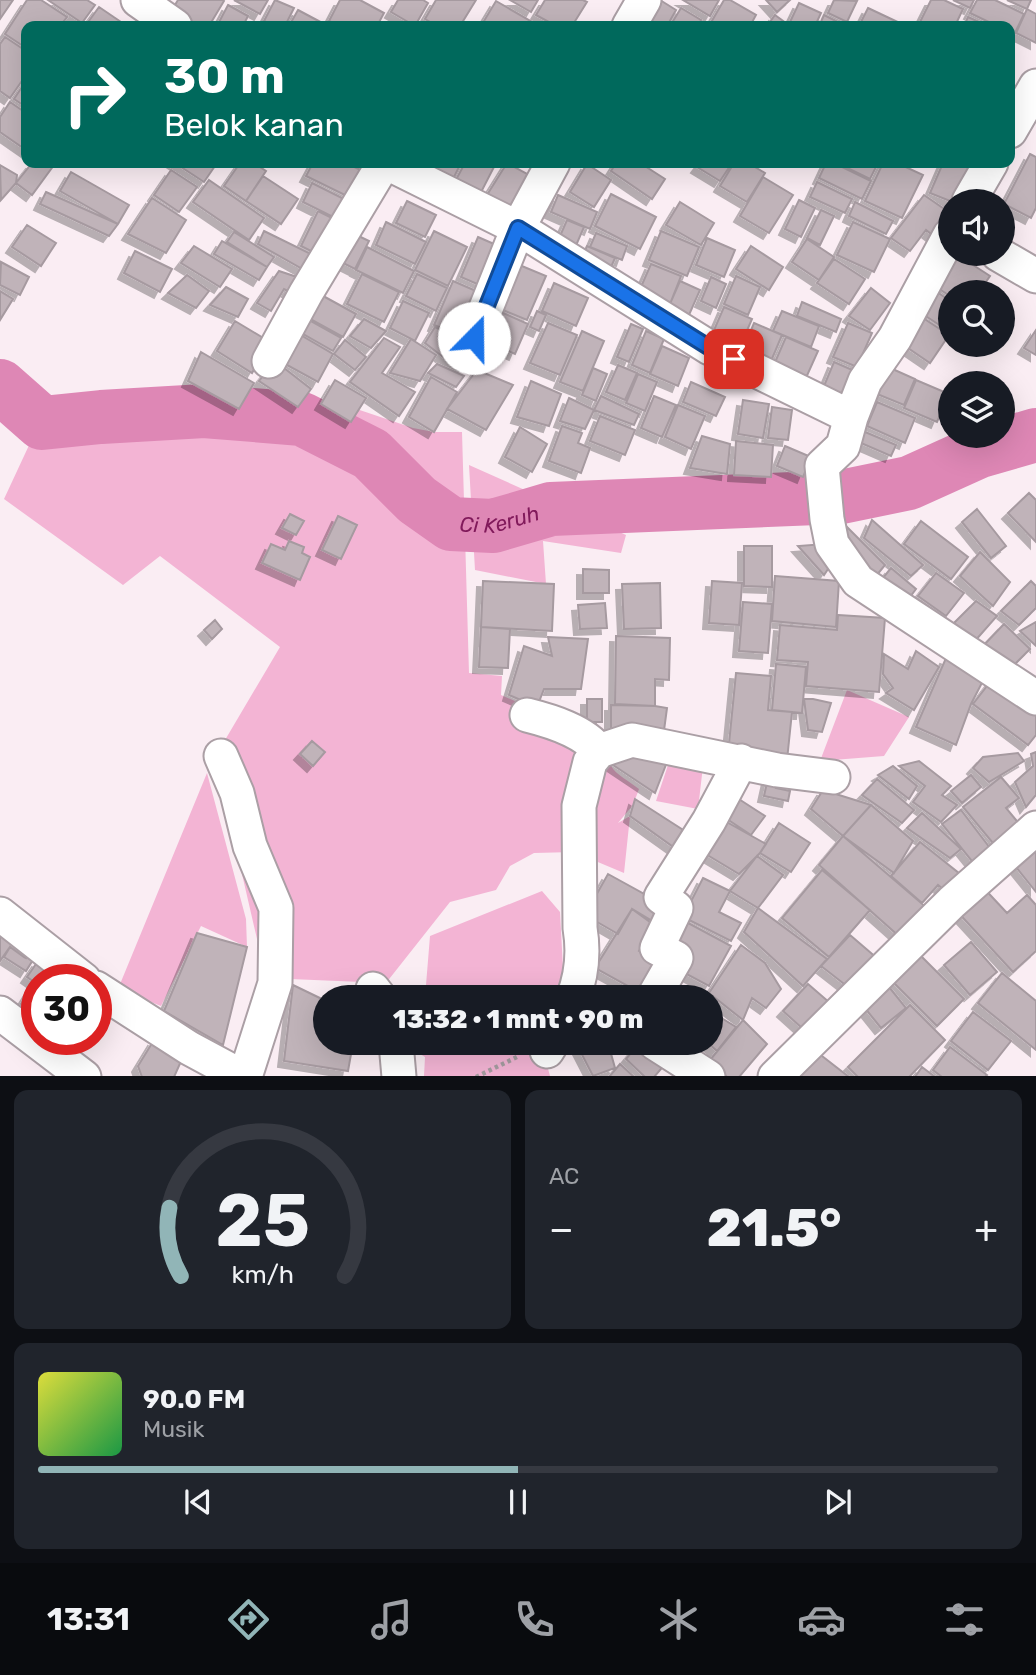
<!DOCTYPE html>
<html lang="id">
<head>
<meta charset="utf-8">
<style>
  body { margin:0; font-family:Rubik,sans-serif; background:#20242c; color:#f1f3f6; height:100vh; display:flex; flex-direction:column; font-size:26px; white-space:nowrap }
  * { box-sizing:border-box; margin:0 }
  p { font-size:23px; color:#9ea1a6 }
  .icon { flex:none; width:38px; height:38px; fill:none; stroke:currentColor; stroke-width:2; stroke-linecap:round; stroke-linejoin:round }
  .map { position:relative; height:1076px; overflow:hidden }
  .sheet { display:flex; flex-direction:column; gap:14px; padding:14px; background:#0d0f14; flex:1 }
  .sheet>* { flex:none }
  .banner { position:absolute; left:21px; top:21px; width:994px; height:147px; border-radius:14px; box-shadow:0 7px 28px #0002; background:#00695c; color:#fff; overflow:hidden }
  .buttons { position:absolute; left:938px; top:189px; display:grid; gap:14px }
  .buttons a { display:grid; place-items:center; width:77px; height:77px; border-radius:50%; background:#171b24; box-shadow:0 7px 28px #0002; font-size:35px }
  .speed { position:absolute; left:21px; top:964px; display:flex; gap:14px; font-size:35px; font-weight:700; text-align:center }
  .speed>* { display:grid; place-content:center; width:91px; height:91px; border-radius:50%; background:#171b24; box-shadow:0 7px 28px #0002; line-height:1 }
  .speed .limit { border:10px solid #d22; background:#fff; color:#111 }
  .pin { position:absolute; display:grid; place-items:center; width:60px; height:60px; color:#fff; margin:-30px; border-radius:14px; box-shadow:0 4px 10px #0006 }
  .me { position:absolute; width:77px; margin:-38px; rotate:22deg; stroke-linejoin:round; filter:drop-shadow(0 0 5px #0008) }
  .turn { display:flex; align-items:center; gap:24px; height:147px; padding:0 28px; font-size:32px }
  .turn .icon { width:91px; height:91px; stroke-width:2.5 }
  .turn b { display:block; font-size:49px; line-height:60px }
  .big { font-size:52px; font-weight:800; line-height:1.1 }
  .sheet .card { flex:1; display:flex; flex-direction:column; justify-content:center; gap:10px; min-width:0; padding:0 24px; border-radius:14px; background:#20242c }
  .sheet .dial { align-items:center; gap:0 }
  .dial svg { height:182px; overflow:visible; fill:none; stroke:#363941; stroke-width:7; stroke-linecap:round; text-anchor:middle }
  .dial text { fill:#f1f3f6; stroke:none }
  .song { display:flex; align-items:center; gap:21px }
  .cover { width:84px; height:84px; border-radius:10px; background:linear-gradient(135deg,hsl(60 70% 55%),hsl(140 70% 35%)) }
  .played { height:7px; border-radius:4px; background:linear-gradient(90deg,#91b5b7 50%,#363941 50%) }
  .keys { display:flex; justify-content:space-around; direction:ltr }
  .heat { display:flex; justify-content:space-between; align-items:center; font-size:38px; direction:ltr }
  .sheet .tiles { flex:1; display:grid; gap:14px; grid-template-columns:1fr 1fr }
  .card:last-child { grid-column:span 2 }
  .trip { position:absolute; left:313px; top:985px; width:410px; height:70px; border-radius:35px; background:#171b24; box-shadow:0 7px 28px #0002; font-weight:800; line-height:70px; text-align:center }
  .dock { display:flex; height:112px; justify-content:space-around; align-items:center; background:#090b0e; color:#9ea1a6 }
  .dock .icon { width:49px; height:49px }
  .dock .current { color:#91b5b7 }
  .dock b { font-size:32px; color:#f1f3f6 }
  .map>svg:first-child { display:block }
  .green { fill:#f3b4d4 }
  .lines { fill:none; stroke-linecap:round; stroke-linejoin:round }
  .river { stroke:#de87b5; stroke-width:54 }
  .building { fill:#c0b3b9; stroke:#a69aa0; stroke-width:2; filter:url(#shadow) }
  .minor-casing { stroke:#ab9fa5; stroke-width:37 }
  .path { stroke:#a59ca0; stroke-width:4.5; stroke-dasharray:3.5 3.5; stroke-linecap:butt }
  .minor { stroke:#fff; stroke-width:33 }
  .route-casing { stroke:#114b97; stroke-width:18 }
  .route { stroke:#1a73e8; stroke-width:12 }
  .labels { text-anchor:middle; stroke-width:5; stroke-linejoin:round; paint-order:stroke }
  .water-label { font-size:21px; font-style:italic; fill:#811a5b; stroke:#faedf3 }
</style>
</head>
<body>
<div class="map">
<svg width="1036" height="1077" viewBox="0 0 1036 1077">
  <defs>
    <filter id="shadow"><feDropShadow dx="-6" dy="6" stdDeviation="0" flood-color="#0004"/></filter>
  </defs>
  <rect width="100%" height="100%" fill="#faedf3"/>
  <path class="green" d="M51 398 240 415 327 399 413 428 434 432H462L469 673 502 676 501 695 606 741C607 772 615 771 639 789L633 805 618 823 630 816 624 873 574 852 534 853 510 866 496 890 450 902 386 983 266 978 215 757 280 647 160 556 123 585 4 499Z
    M469 465 626 535 621 553 543 541 546 584 475 570Z
    M847 690 909 717 884 756 820 761Z
    M671 756 703 766 698 809 656 801Z
    M207 773 246 919 247 947 201 926 161 1006 118 989Z
    M542 891 560 912 564 987 561 997 415 998 426 985 430 936Z
    M402 1043H546L543 1050 550 1076H424L425 1057Z"/>
  <g class="lines">
    <path class="river" id="s1" d="M0 386 42 423 101 417 204 411 302 419 371 454 417 500 451 524 493 526 551 509 841 497 909 483 980 451 1036 435"/>
  </g>
  <path class="building" d="M0 0H13L0 19Z
    M27 0H41L67 17 60 26H26V48L5 34Z
    M48 0H87L95 5 82 23Z
    M178 0H223L224 1 209 26H180L167 18Z
    M234 0H268L260 14Z
    M275 0 294 8 285 26H274L264 21Z
    M340 0H360L384 13 377 26H339L329 21Z
    M398 0H423L428 3 415 26 391 12Z
    M436 0H476L460 26H437L425 19Z
    M510 0H538L531 12Z
    M545 0H583L587 2 572 26H556L536 15Z
    M660 0 676 10 667 26H643Z
    M683 0H719L710 16Z
    M724 0H730L756 15 750 26H709Z
    M766 0H790L777 12Z
    M834 0 857 1 847 22 828 13Z
    M931 0H944L963 9 955 26H918Z
    M953 0H974L970 8Z
    M977 0H995L1024 14 1014 35 1010 33V26H997L970 13Z
    M1007 0H1031L1027 9Z
    M496 1 539 26H481Z
    M799 3 821 13 815 26H799L790 22Z
    M228 5 248 16 243 26H217Z
    M99 7 124 24 123 26 86 25Z
    M681 8 701 20 697 26H670Z
    M868 8 902 24 901 26H859Z
    M1027 9 1036 14V43L1016 33Z
    M298 10 328 26H289Z
    M775 15 790 26H767Z
    M824 15 844 25 843 26H819Z
    M968 17 988 26H964Z
    M5 37 26 51V75L10 98 0 91V44Z
    M26 81V107L14 99Z
    M10 102 26 113V150L0 132V117Z
    M1030 154 1036 157V208L1031 218 1004 204Z
    M32 163H51L54 165 32 195 16 183Z
    M175 163H217L204 182Z
    M240 163H254L266 171 246 201 224 186Z
    M313 163H346L369 174 355 200 306 176Z
    M427 163H461L450 185 423 171Z
    M465 163H496L476 202 451 189Z
    M507 163 533 177 507 218 482 203Z
    M616 163H640L665 179 652 199 611 171Z
    M700 163H732L720 181 697 167Z
    M734 163H748L765 173 747 202 720 186Z
    M826 163H834L871 181 862 199 819 178Z
    M837 163H878L870 179Z
    M883 163H897L923 175 902 218 865 201Z
    M943 163H986L965 201H950L930 193Z
    M587 164 611 180 594 207 570 192Z
    M0 165 17 175 16 183 1 200Z
    M171 170 197 187 179 212 154 195Z
    M71 172 129 205 118 224 60 191Z
    M263 176 298 199 281 224 246 201Z
    M763 177 793 195 769 233 740 216Z
    M209 180 264 218 249 240 193 202Z
    M817 182 852 199 845 213 810 197Z
    M312 183 350 202 341 221 303 202Z
    M46 192 118 224 109 236 40 204Z
    M611 194 656 217 640 249 595 226Z
    M558 195 597 212 590 229 551 212Z
    M924 195 950 213V227L940 241 926 230 910 251 891 238Z
    M152 198 186 220 166 253 128 234Z
    M799 200 815 208 801 237 785 229Z
    M407 201 436 215 425 237 396 223Z
    M680 202 714 223 701 245 666 225Z
    M855 202 893 221 886 234 849 216Z
    M821 210 834 216 820 245 807 238Z
    M318 211 340 222 323 257 301 246Z
    M567 220 584 227 571 257 554 250Z
    M386 222 426 242 415 264 376 245Z
    M853 222 890 239 874 272 837 255Z
    M27 225 56 243 41 266 12 247Z
    M344 229 369 241 355 269 331 257Z
    M264 231 323 260 313 275 258 244Z
    M434 231 467 247 448 286 415 270Z
    M661 231 699 247 687 276 649 260Z
    M234 232 274 257 267 267 227 242Z
    M596 233 627 246 622 260 590 247Z
    M478 237 501 247 484 287 461 277Z
    M707 238 735 250 724 277 696 265Z
    M807 239 834 257 819 280 792 262Z
    M222 241 267 267 259 280 214 254Z
    M194 246 232 269 220 287 181 263Z
    M587 246 615 258 607 276 579 264Z
    M751 246 783 267 769 290 736 269Z
    M367 247 414 271 403 293 356 270Z
    M135 251 172 269 160 292 124 273Z
    M956 254 990 276 979 292H950V296L930 283Z
    M834 259 865 279 849 304 817 283Z
    M1 262 29 277 20 295 0 285Z
    M517 264 546 276 527 320 498 308Z
    M651 264 681 276 668 309 637 296Z
    M279 271 303 279 298 296 284 289 271 311 257 303Z
    M362 274 399 292 384 322 347 304Z
    M417 274 447 288 436 311 406 296Z
    M187 275 209 291 196 308 168 293Z
    M736 276 760 287 748 315 724 304Z
    M711 277 726 284 716 308 701 301Z
    M453 281 483 294 464 337 434 325Z
    M680 281 700 290 689 315 669 306Z
    M554 283 588 298 576 326 542 311Z
    M226 287 248 299 238 317 210 305Z
    M930 287 950 301V332L915 309Z
    M871 288 890 303 870 330 849 316Z
    M0 291 13 299 0 320Z
    M314 291 356 314 343 337 301 314Z
    M403 301 429 313 415 341 390 328Z
    M802 302 841 319 836 332 797 316Z
    M724 307 752 319 736 356 708 344Z
    M499 311 528 324 515 354 486 341Z
    M537 311 546 315 539 331 530 327Z
    M782 311 819 326 811 347 773 331Z
    M298 314 341 338 333 351 291 327Z
    M923 318 949 335 930 363 905 346Z
    M364 319 386 331 371 348 350 336Z
    M235 321 270 342 252 373 217 351Z
    M548 323 577 335 560 375 530 363Z
    M754 323 782 335 766 373 738 361Z
    M848 323 872 333 857 367 833 357Z
    M631 324 643 329 629 362 617 357Z
    M435 327 477 347 461 371 425 343Z
    M292 330 333 354 318 382 276 359Z
    M1036 330V355L1024 348Z
    M582 331 604 341 583 391 560 382Z
    M646 331 664 339 650 373 632 365Z
    M786 337 818 351 801 389 769 376Z
    M384 338 400 347 382 373 415 392 399 416 350 382Z
    M411 339 436 355 420 381 390 373Z
    M345 340 366 357 355 370 334 354Z
    M662 346 689 358 678 386 650 374Z
    M201 352 254 383 239 409 188 381Z
    M275 361 311 389 298 407 259 381Z
    M834 362 857 372 842 407 819 398Z
    M437 364 464 376 456 387 428 373Z
    M618 365 637 373 625 400 606 392Z
    M888 367 915 379 904 405 877 394Z
    M593 368 607 374 596 401 582 395Z
    M477 370 513 385 486 430 447 409Z
    M638 374 657 382 645 411 626 403Z
    M431 377 457 392 434 432 409 417Z
    M335 380 366 398 351 422 321 404Z
    M916 380 949 394 937 422 904 408Z
    M531 381 561 394 549 426 517 417Z
    M691 382 725 397 716 416 683 402Z
    M601 396 639 414 634 425 594 410Z
    M654 396 676 405 662 437 641 428Z
    M569 398 594 410 585 429 560 421Z
    M743 400 769 404 763 438 738 434Z
    M877 402 915 418 905 443 867 426Z
    M678 405 705 416 691 449 665 437Z
    M772 407 792 410 788 440 768 438Z
    M600 416 635 430 625 455 590 441Z
    M562 426 582 433 578 443 590 448 581 473 549 461Z
    M520 427 547 444 532 472 505 457Z
    M858 429 896 445 891 456 854 440Z
    M702 436 730 444 727 474 690 468Z
    M736 441 773 445 771 477 734 475Z
    M785 446 811 457 803 477 777 466Z
    M1029 493 1036 500V542L1008 513Z
    M977 509 1006 546 991 558 962 522Z
    M290 514 304 521 296 535 282 528Z
    M338 516 357 525 341 559 322 550Z
    M872 520 923 565 911 576 864 538Z
    M921 521 968 557 951 579 904 544Z
    M844 524 885 565 872 581 836 545Z
    M289 541 304 547 302 553 310 557 300 580 262 563 271 544 285 550Z
    M825 544 834 560 824 575 798 546Z
    M744 546H772V587L744 586Z
    M980 552 1010 582 993 606 960 576Z
    M891 568 916 589 904 605 878 584Z
    M583 569 609 570V593H583Z
    M936 573 964 593 946 616 918 596Z
    M775 576 839 581 836 627 772 621Z
    M483 581 554 584 552 631 481 627Z
    M712 581 742 583 739 625 709 623Z
    M1031 581 1036 586V608L1019 625 1001 611Z
    M660 583 661 628 624 629 622 584Z
    M976 601 997 616 974 642 954 623Z
    M743 602 772 604 768 653 739 651Z
    M605 603 607 628 580 629 578 605Z
    M838 615 885 618 879 692 806 686 808 662 777 660 780 625 837 630Z
    M215 620 222 629 212 639 204 630Z
    M1036 622V646L1020 631Z
    M1004 624 1030 649 1009 670 983 646Z
    M481 627 510 629 508 668 479 667Z
    M616 636 670 638 669 680 655 679V706L615 704Z
    M548 637 588 639 581 689H544L537 707 509 695 524 646 552 656Z
    M916 651 939 667 914 710 886 693 893 688 883 674 884 654 908 669Z
    M946 658 986 675 971 704 956 745 916 727Z
    M776 664 806 667 802 713 772 710Z
    M736 673 771 676 768 710 792 712 787 760 728 754Z
    M994 677 1036 709V735L1028 745 973 704Z
    M587 699H602V722H587Z
    M804 699H813L831 703 822 732 808 730Z
    M611 705 655 706 667 708 663 738 611 735Z
    M312 741 325 752 313 766 300 754Z
    M629 741 667 762 655 793 607 761Z
    M1036 752V795L1026 807 1015 782 1033 766 1031 754Z
    M1018 753 1024 761 989 782 973 768 983 757Z
    M919 761 951 786 942 795 957 805 941 822 913 802 925 786 899 766Z
    M893 766 917 786 909 799 878 775Z
    M971 775 981 787 962 803 951 791Z
    M1001 777 1019 798 1006 808 1021 826 997 848 963 807Z
    M768 778 778 780 776 788 790 791 788 801 764 796Z
    M877 779 914 810 902 823 862 795Z
    M823 790 871 805 843 836 811 809Z
    M731 794 765 816 751 835 718 813Z
    M635 799 691 835 679 851 630 816Z
    M871 805 913 841 894 873 843 836Z
    M961 810 993 852 975 865 942 824Z
    M922 813 961 849 950 858 907 828Z
    M723 820 766 844 760 853 739 874 704 853Z
    M779 823 810 843 791 872 760 853Z
    M843 836 927 908 901 938 819 865Z
    M920 842 965 878 950 895 938 885 922 903 891 876Z
    M1036 850V892L1008 857Z
    M757 856 783 875 758 908 730 891Z
    M822 870 870 910 829 957 782 918Z
    M608 874 664 905 654 922 632 909 618 934 585 915Z
    M703 878 730 891 719 912 741 923 731 941 683 917Z
    M979 883 1007 913 1027 895 1036 905V951L1013 972 953 907Z
    M758 908 827 959 803 986 744 932Z
    M632 909 654 925 639 951 663 965 644 995 595 968Z
    M677 917 731 946 709 986 677 969Z
    M0 927 34 943 24 957 10 947 0 961Z
    M197 933 247 947 223 1045 164 1011Z
    M850 935 878 959 848 987 821 966Z
    M971 942 997 972 970 995 944 965Z
    M741 945 765 963 781 989 766 1008 752 998 743 1020 709 993Z
    M10 947 26 958 32 949 38 952 26 971 4 957Z
    M915 950 964 999 937 1026 888 977Z
    M38 961 60 975 56 980H37V984L27 977Z
    M1002 973 1036 1001V1050L978 1003Z
    M881 977 906 1008 881 1028 856 997Z
    M808 984 837 1009 812 1037 783 1011Z
    M33 985 37 988V1015L21 1004Z
    M293 985 326 1001V1043H353L348 1071 284 1061Z
    M910 1005 945 1040 909 1077H858L848 1067Z
    M710 1011 736 1027 717 1051 708 1043H710Z
    M973 1012 1011 1041 988 1070 951 1041Z
    M743 1020 767 1044 739 1077H727L710 1060Z
    M154 1040 182 1059 174 1077H142L138 1066Z
    M576 1043H608L615 1068 593 1076Z
    M639 1043 667 1062 654 1077H645L626 1059Z
    M950 1047 987 1075 985 1077H942L933 1070Z
    M813 1049 849 1077H792Z
    M620 1064 634 1077H609Z
    M922 1067 935 1077H915Z"/>
  <g class="lines">
    <defs>
      <path id="minor" d="M138 0 175 26
        M629 26 644 0
        M1010 131 1036 86
        M387 163 518 228 710 348 851 417
        M969 201 991 163
        M950 235 895 338 865 381 851 417 843 446 822 466 827 519 832 544 858 581 1036 698
        M998 254 1036 276
        M474 338 518 228 553 163
        M269 361 306 293 384 163
        M527 715C551 721 584 731 599 751
        M221 756 237 793 250 846 276 908 275 983 245 1077
        M0 914 84 980
        M96 988 189 1048 243 1077
        M373 989 380 998
        M573 998C582 975 584 952 580 928L579 806 590 762 599 751 632 740 777 770 833 777
        M653 998 676 958 657 948 676 908 661 897 709 821 741 761
        M0 1013 84 1077
        M396 1043 399 1077
        M655 1043 708 1077
        M547 1051 552 1043
        M775 1077 952 902 1036 828"/>
    </defs>
    <use href="#minor" class="minor-casing"/>
    <path class="path" d="M476 1077 517 1057"/>
    <use href="#minor" class="minor"/>
  </g>
  <g class="lines">
    <defs>
      <path id="route" d="M474 338 518 228 710 348 734 359"/>
    </defs>
    <use href="#route" class="route-casing"/>
    <use href="#route" class="route"/>
  </g>
  <g class="labels">
    <g class="water-label">
      <text dy="7" stroke="none"><textPath href="#s1" startOffset="550">Ci Keruh</textPath></text>
    </g>
  </g>
</svg>
<div class="buttons">
<a><svg class="icon" aria-label="sound" viewBox="0 0 24 24"><path d="M4 9h4l5-4v14l-5-4H4zM17 9q2 3 0 6"/></svg></a>
<a><svg class="icon" aria-label="search" viewBox="0 0 24 24"><circle cx="10" cy="10" r="6"/><path d="M15 15l6 6"/></svg></a>
<a><svg class="icon" aria-label="layers" viewBox="0 0 24 24"><path d="M12 4l9 5-9 5-9-5zM3 14l9 5 9-5"/></svg></a>
</div>
<div class="speed"><div class="limit">30</div></div>
<div class="pin" style="left:734px;top:359px;background:#d93025"><svg class="icon" aria-label="arrive" viewBox="0 0 24 24"><path d="M6 21V4h12l-3 4 3 4H6"/></svg></div>
<svg class="me" style="left:474px;top:338px" viewBox="-20 -20 40 40"><circle r="19" fill="#fff"/><path d="M0-13L10 11 0 6-10 11z" fill="#1a73e8"/></svg>
<div class="trip">13:32 · 1 mnt · 90 m</div>
<div class="banner">
<div class="turn"><svg class="icon" aria-label="right" viewBox="0 0 24 24"><path d="M7 20v-9h11M14 6l5 5-5 5"/></svg><div><b>30 m</b>Belok kanan</div></div>
</div>
</div>
<section class="sheet">
<div class="tiles">
<div class="card dial"><svg viewBox="0 0 100 80">
<path d="M14 69A42 42 0 1 1 86 69"/>
<path d="M14 69A42 42 0 0 1 9 39" stroke="#91b5b7"/>
<text x="50" y="56" font-size="32" font-weight="700">25</text>
<text x="50" y="72" font-size="11">km/h</text>
</svg></div>
<div class="card"><p>AC</p>
<div class="heat"><a>−</a><b class="big">21.5°</b><a>+</a></div>
</div>
<div class="card">
<div class="song"><i class="cover"></i><div><b>90.0 FM</b><p>Musik</p></div></div>
<div class="played"></div>
<div class="keys"><svg class="icon" aria-label="previous" viewBox="0 0 24 24"><path d="M18 5L8 12l10 7zM5 5v14"/></svg><svg class="icon" aria-label="pause" viewBox="0 0 24 24"><path d="M8 5v14M16 5v14"/></svg><svg class="icon" aria-label="next" viewBox="0 0 24 24"><path d="M6 5l10 7-10 7zM19 5v14"/></svg></div>
</div>
</div>
</section>
<nav class="dock">
<b>13:31</b>
<svg class="icon current" aria-label="directions" viewBox="0 0 24 24"><path d="M12 3l9 9-9 9-9-9zM9 14v-3h6M13 9l2 2-2 2"/></svg>
<svg class="icon" aria-label="music" viewBox="0 0 24 24"><path d="M9 18V5l10-2v13"/><circle cx="6" cy="18" r="3"/><circle cx="16" cy="16" r="3"/></svg>
<svg class="icon" aria-label="phone" viewBox="0 0 24 24"><path d="M5 4h4l2 5-3 2q2 4 5 5l2-3 5 2v4C11 20 4 13 5 4z"/></svg>
<svg class="icon" aria-label="climate" viewBox="0 0 24 24"><path d="M12 3v18M4 7l16 10M4 17L20 7"/></svg>
<svg class="icon" aria-label="car" viewBox="0 0 24 24"><path d="M5 17H2v-5l4-1 3-4h7l3 4 3 1v5h-3M9 17h6M6 11h13"/><circle cx="7" cy="17" r="2"/><circle cx="17" cy="17" r="2"/></svg>
<svg class="icon" aria-label="filters" viewBox="0 0 24 24"><path d="M4 7h16M4 17h16"/><circle cx="9" cy="7" r="2"/><circle cx="15" cy="17" r="2"/></svg>
</nav>
</body>
</html>
